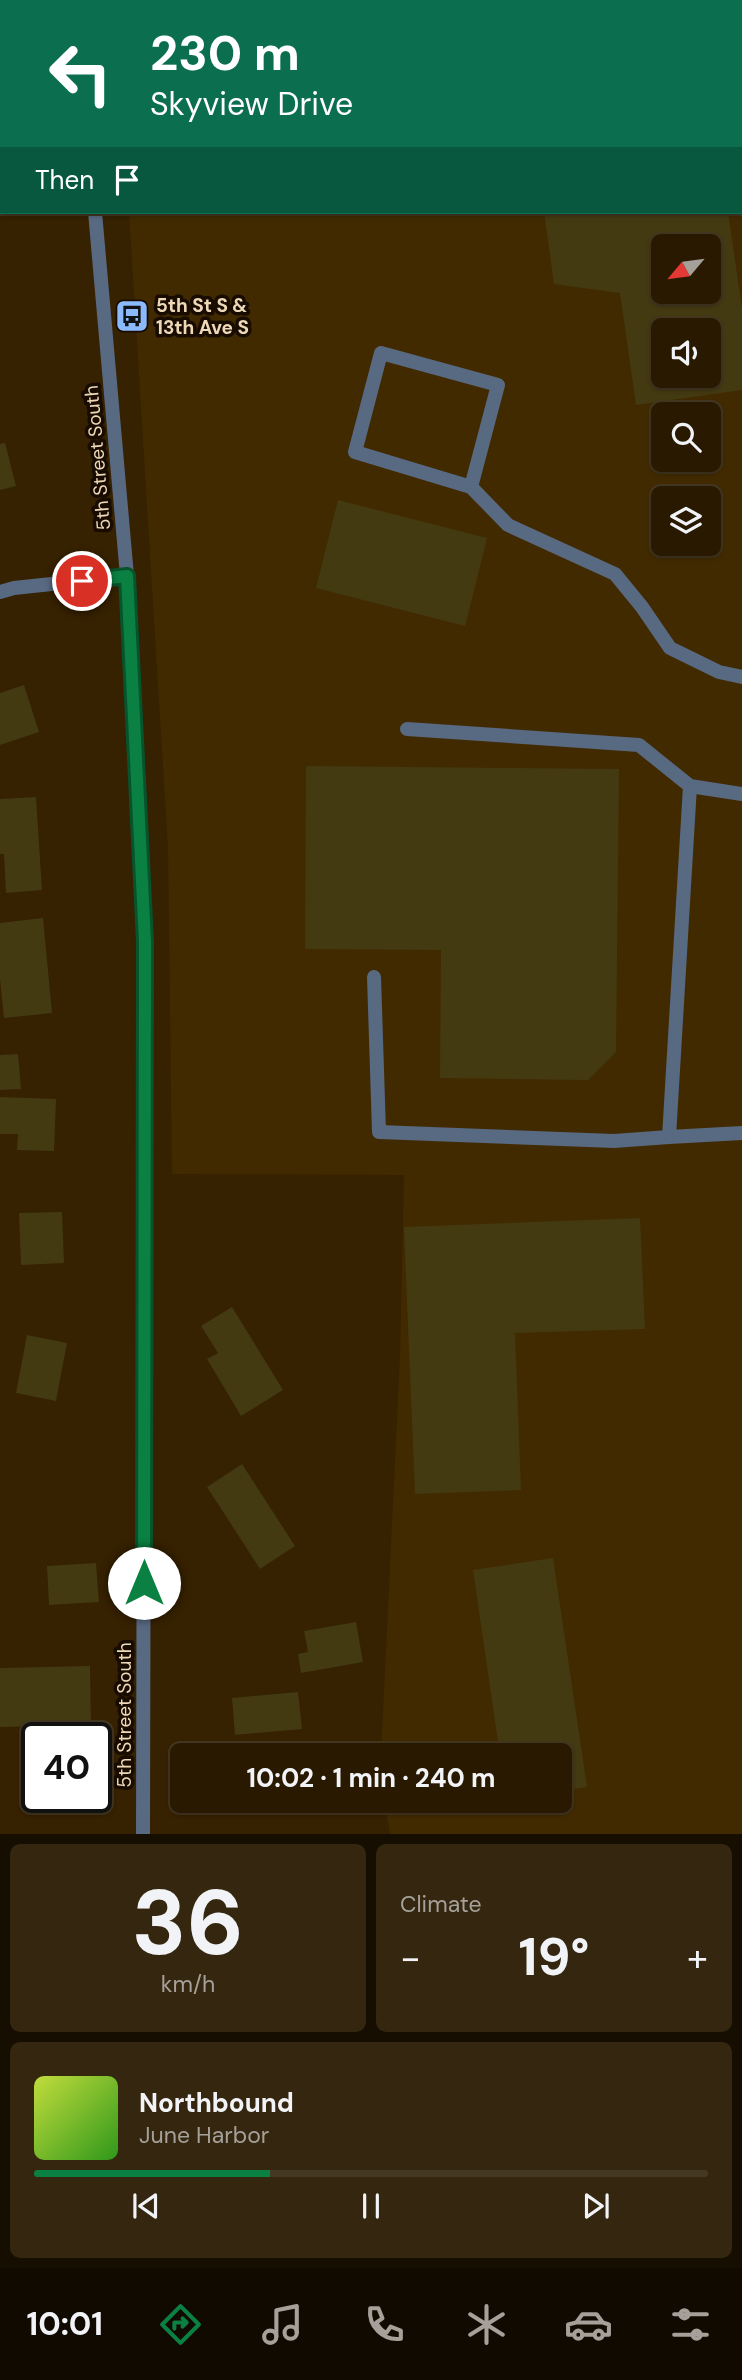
<!DOCTYPE html>
<html lang="en">
<head>
<meta charset="utf-8">
<style>
  body { margin:0; font-family:"DM Sans",sans-serif; background:#34260f; color:#f1f3f6; height:100vh; display:flex; flex-direction:column; font-size:26px; white-space:nowrap }
  * { box-sizing:border-box; margin:0 }
  p { font-size:23px; color:#a5a099 }
  .icon { flex:none; width:38px; height:38px; fill:none; stroke:currentColor; stroke-width:2; stroke-linecap:round; stroke-linejoin:round }
  .map { position:relative; height:1834px; overflow:hidden }
  .details { display:flex; flex-direction:column; gap:10px; padding:10px; background:#160e00; flex:1 }
  .details>* { flex:none }
  .hud { position:absolute; left:0px; top:0px; width:742px; height:214px; box-shadow:0 2px 5px #0004,0 0 0 2px #443822; background:#0b6e4f; color:#fff; overflow:hidden }
  .needle { width:46px; rotate:241deg }
  .controls { position:absolute; left:651px; top:234px; display:grid; gap:14px }
  .controls a { display:grid; place-items:center; width:70px; height:70px; border-radius:10px; background:#281900; box-shadow:0 2px 5px #0004,0 0 0 2px #443822; font-size:35px }
  .speed { position:absolute; left:21px; top:1722px; display:flex; gap:14px; font-size:35px; font-weight:700; text-align:center }
  .speed>* { display:grid; place-content:center; width:91px; height:91px; border-radius:50%; background:#281900; box-shadow:0 2px 5px #0004,0 0 0 2px #443822; line-height:1 }
  .speed .limit { border:4px solid #111; border-radius:10px; background:#fff; color:#111 }
  .pin { position:absolute; display:grid; place-items:center; width:60px; height:60px; color:#fff; margin:-30px; border:4px solid #fff; border-radius:50%; box-shadow:0 2px 7px #0007 }
  .me { position:absolute; width:77px; margin:-38px; rotate:0deg; stroke-linejoin:round; filter:drop-shadow(0 0 5px #0008) }
  .turn { display:flex; align-items:center; gap:24px; height:147px; padding:0 35px; font-size:32px }
  .turn .icon { width:91px; height:91px; stroke-width:2.5 }
  .turn b { display:block; font-size:49px; line-height:60px }
  .then { display:flex; align-items:center; height:66px; padding:0 35px; background:#0003; gap:14px; font-size:26px }
  .big { font-size:52px; font-weight:700; line-height:1.1 }
  .details .card { flex:1; display:flex; flex-direction:column; justify-content:center; gap:10px; min-width:0; padding:0 24px; border-radius:10px; background:#34260f }
  .details .dial { align-items:center; gap:0 }
  .dial b { font-size:91px; line-height:1 }
  .song { display:flex; align-items:center; gap:21px }
  .cover { width:84px; height:84px; border-radius:10px; background:linear-gradient(135deg,hsl(70 70% 55%),hsl(110 70% 35%)) }
  .played { height:7px; border-radius:4px; background:linear-gradient(90deg,#0b8043 35%,#443822 35%) }
  .keys { display:flex; justify-content:space-around; direction:ltr }
  .heat { display:flex; justify-content:space-between; align-items:center; font-size:38px; direction:ltr }
  .details .tiles { flex:1; display:grid; gap:10px; grid-template-columns:1fr 1fr }
  .card:last-child { grid-column:span 2 }
  .trip { position:absolute; left:170px; top:1743px; width:402px; height:70px; border-radius:10px; background:#281900; box-shadow:0 2px 5px #0004,0 0 0 2px #443822; font-weight:700; line-height:70px; text-align:center }
  .menu { display:flex; height:112px; justify-content:space-around; align-items:center; background:#100a00; color:#a5a099 }
  .menu .icon { width:49px; height:49px }
  .menu .active { color:#0b8043 }
  .menu b { font-size:32px; color:#f1f3f6 }
  .map>svg:first-child { display:block }
  .built { fill:#412a00; fill-rule:evenodd }
  .building { fill:#433a12; fill-rule:evenodd }
  .lines { fill:none; stroke-linecap:round; stroke-linejoin:round }
  .service { stroke:#586982; stroke-width:14 }
  .minor { stroke:#586982; stroke-width:14 }
  .tertiary { stroke:#586982; stroke-width:14 }
  .route-casing { stroke:#07532c; stroke-width:18 }
  .route { stroke:#0b8043; stroke-width:12 }
  .labels { text-anchor:middle; stroke-width:7; stroke-linejoin:round; paint-order:stroke }
  .poi-label { font-size:19px; font-weight:bold; fill:#eed8b8; stroke:#180c00; text-anchor:start }
  .street-label { font-size:19px; fill:#eed8b8; stroke:#180c00 }
</style>
</head>
<body>
<div class="map">
<svg width="742" height="1834" viewBox="0 0 742 1834">
  <rect width="100%" height="100%" fill="#362100"/>
  <path class="built" d="M119 0H742V1834H390L384 1801H560V1755H381L400 1356 404 1175 172 1174 168 848 129 212H740V2ZM663 247H709V292H663ZM663 331H709V376H663ZM663 415H709V460H663ZM663 499H709V544H663Z"/>
  <path class="building" d="M544 212H728L742 309V390L636 405 620 293 554 284ZM663 247H709V292H663ZM663 331H709V376H663Z
    M5 443 16 486 0 490V444Z
    M338 500 487 538 465 626 316 588Z
    M24 685 39 732 0 745V693Z
    M306 766 619 769 616 1052 588 1080 440 1078 441 950 305 949Z
    M36 797 42 890 6 893 4 854H0V799Z
    M43 918 52 1013 4 1018 0 979V923Z
    M18 1054 21 1089 0 1090V1055Z
    M0 1097 56 1099 54 1151 17 1150 18 1134H0Z
    M62 1212 64 1263 21 1265 19 1213Z
    M640 1218 645 1329 515 1333 521 1490 415 1494 404 1227Z
    M232 1307 283 1390 241 1416 207 1359 218 1353 201 1326Z
    M27 1335 67 1343 56 1401 16 1393Z
    M242 1464 295 1546 260 1569 207 1487Z
    M553 1558 587 1787 560 1791V1755H500L473 1570Z
    M96 1563 99 1602 49 1605 47 1566Z
    M356 1622 363 1662 301 1673 298 1654 308 1652 304 1631Z
    M90 1666 91 1725 0 1727V1668Z
    M298 1692 302 1729 235 1735 232 1698Z"/>
  <g class="lines">
    <path class="service" d="M471 487 498 385 381 353 355 452 471 487 508 525 615 574 642 607 670 648 719 672 742 677
      M407 729 639 745 690 786
      M742 794 690 786 669 1137 742 1133
      M374 977 379 1132 614 1141 669 1137"/>
    <path class="minor" d="M0 200 2 199
      M0 592 14 588 127 576"/>
    <path class="tertiary" d="M81 0V2
      M95 212 127 576 145 942 143 1834"/>
  </g>
  <g class="lines">
    <defs>
      <path id="route" d="M82 581 127 576 145 942 144 1583"/>
    </defs>
    <use href="#route" class="route-casing"/>
    <use href="#route" class="route"/>
  </g>
  <defs>
    <symbol id="bus-square" viewBox="-11 -11 22 22"><rect x="-9" y="-9" width="18" height="18" rx="4" fill="#8bbafc" stroke="#180c00"/><path d="M-5-6H5V4H4V6H2V4H-2V6H-4V4H-5ZM-3.5-4V0h7V-4ZM-3.5 1.2v1.5H-2V1.2ZM2 1.2v1.5H3.5V1.2Z" fill="#111"/></symbol>
  </defs>
  <g fill-rule="evenodd">
    <use href="#bus-square" x="113" y="297" width="38" height="38"/>
  </g>
  <g class="labels">
    <g class="poi-label">
      <text x="156" y="312">5th St S &amp;<tspan x="156" dy="22">13th Ave S</tspan></text>
    </g>
    <g class="street-label">
      <text transform="translate(97 458) rotate(-95)" y="7">5th Street South</text>
      <text transform="translate(124 1715) rotate(-90)" y="7">5th Street South</text>
    </g>
  </g>
</svg>
<div class="controls">
<a><svg class="needle" viewBox="-14 -14 28 28"><path d="M0-13l5 13h-10z" fill="#e53935"/><path d="M0 13l5-13h-10z" fill="#a5a099"/></svg></a>
<a><svg class="icon" aria-label="sound" viewBox="0 0 24 24"><path d="M4 9h4l5-4v14l-5-4H4zM17 9q2 3 0 6"/></svg></a>
<a><svg class="icon" aria-label="search" viewBox="0 0 24 24"><circle cx="10" cy="10" r="6"/><path d="M15 15l6 6"/></svg></a>
<a><svg class="icon" aria-label="layers" viewBox="0 0 24 24"><path d="M12 4l9 5-9 5-9-5zM3 14l9 5 9-5"/></svg></a>
</div>
<div class="speed"><div class="limit">40</div></div>
<div class="pin" style="left:82px;top:581px;background:#d93025"><svg class="icon" aria-label="arrive" viewBox="0 0 24 24"><path d="M6 21V4h12l-3 4 3 4H6"/></svg></div>
<svg class="me" style="left:144px;top:1583px" viewBox="-20 -20 40 40"><circle r="19" fill="#fff"/><path d="M0-13L10 11 0 6-10 11z" fill="#0b8043"/></svg>
<div class="trip">10:02 · 1 min · 240 m</div>
<div class="hud">
<div class="turn"><svg class="icon" aria-label="left" viewBox="0 0 24 24"><path d="M17 20v-9H6M10 6l-5 5 5 5"/></svg><div><b>230 m</b>Skyview Drive</div></div>
<div class="then">Then<svg class="icon" aria-label="arrive" viewBox="0 0 24 24"><path d="M6 21V4h12l-3 4 3 4H6"/></svg></div>
</div>
</div>
<section class="details">
<div class="tiles">
<div class="card dial"><b>36</b><p>km/h</p></div>
<div class="card"><p>Climate</p>
<div class="heat"><a>−</a><b class="big">19°</b><a>+</a></div>
</div>
<div class="card">
<div class="song"><i class="cover"></i><div><b>Northbound</b><p>June Harbor</p></div></div>
<div class="played"></div>
<div class="keys"><svg class="icon" aria-label="previous" viewBox="0 0 24 24"><path d="M18 5L8 12l10 7zM5 5v14"/></svg><svg class="icon" aria-label="pause" viewBox="0 0 24 24"><path d="M8 5v14M16 5v14"/></svg><svg class="icon" aria-label="next" viewBox="0 0 24 24"><path d="M6 5l10 7-10 7zM19 5v14"/></svg></div>
</div>
</div>
</section>
<nav class="menu">
<b>10:01</b>
<svg class="icon active" aria-label="directions" viewBox="0 0 24 24"><path d="M12 3l9 9-9 9-9-9zM9 14v-3h6M13 9l2 2-2 2"/></svg>
<svg class="icon" aria-label="music" viewBox="0 0 24 24"><path d="M9 18V5l10-2v13"/><circle cx="6" cy="18" r="3"/><circle cx="16" cy="16" r="3"/></svg>
<svg class="icon" aria-label="phone" viewBox="0 0 24 24"><path d="M5 4h4l2 5-3 2q2 4 5 5l2-3 5 2v4C11 20 4 13 5 4z"/></svg>
<svg class="icon" aria-label="climate" viewBox="0 0 24 24"><path d="M12 3v18M4 7l16 10M4 17L20 7"/></svg>
<svg class="icon" aria-label="car" viewBox="0 0 24 24"><path d="M5 17H2v-5l4-1 3-4h7l3 4 3 1v5h-3M9 17h6M6 11h13"/><circle cx="7" cy="17" r="2"/><circle cx="17" cy="17" r="2"/></svg>
<svg class="icon" aria-label="filters" viewBox="0 0 24 24"><path d="M4 7h16M4 17h16"/><circle cx="9" cy="7" r="2"/><circle cx="15" cy="17" r="2"/></svg>
</nav>
</body>
</html>
